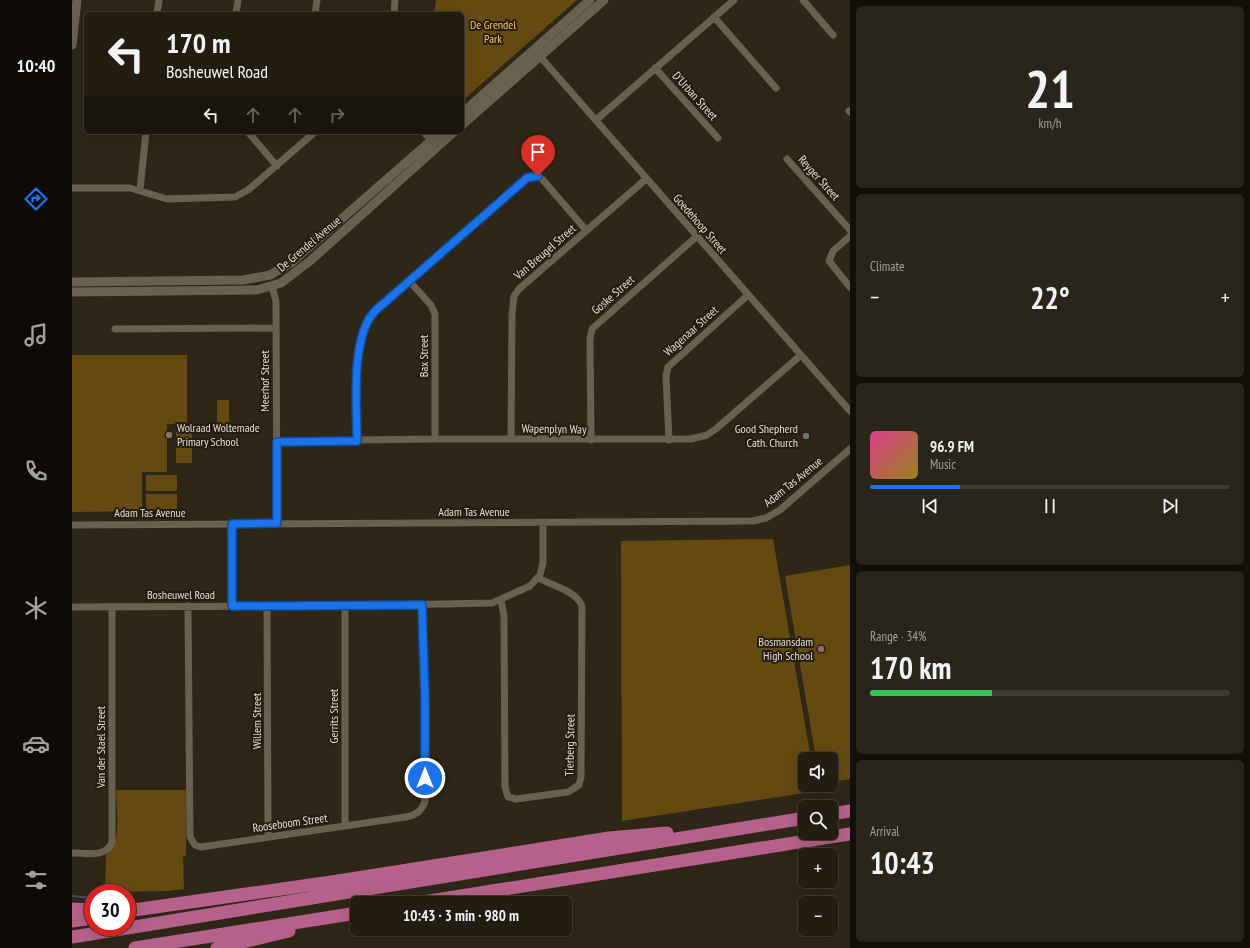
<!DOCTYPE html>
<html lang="en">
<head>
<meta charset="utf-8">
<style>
  body { margin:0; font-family:"PT Sans Narrow",sans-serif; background:#2a251a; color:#f1f3f6; height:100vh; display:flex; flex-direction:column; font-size:15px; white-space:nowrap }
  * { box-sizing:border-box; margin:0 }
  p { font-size:13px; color:#a2a19f }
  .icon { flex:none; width:22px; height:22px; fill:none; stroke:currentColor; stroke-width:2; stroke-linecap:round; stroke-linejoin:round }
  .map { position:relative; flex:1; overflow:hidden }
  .side { display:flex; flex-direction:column; gap:6px; padding:6px; background:#130f09; width:400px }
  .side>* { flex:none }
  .top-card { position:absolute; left:12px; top:12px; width:380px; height:122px; border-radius:6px; box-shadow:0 4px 16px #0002,0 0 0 1px #3f3a31; background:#221c11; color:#f1f3f6; overflow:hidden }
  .tools { position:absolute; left:726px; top:752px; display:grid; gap:8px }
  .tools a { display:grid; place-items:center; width:40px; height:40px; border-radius:6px; background:#221c11; box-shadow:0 4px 16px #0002,0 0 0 1px #3f3a31; font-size:20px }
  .speed { position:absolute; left:12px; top:884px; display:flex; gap:8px; font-size:20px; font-weight:700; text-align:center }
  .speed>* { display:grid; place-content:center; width:52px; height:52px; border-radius:50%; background:#221c11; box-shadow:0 4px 16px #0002,0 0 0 1px #3f3a31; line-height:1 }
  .speed .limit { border:6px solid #d22; background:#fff; color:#111 }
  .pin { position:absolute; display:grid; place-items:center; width:34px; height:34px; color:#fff; margin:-41px -17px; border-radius:50% 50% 50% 0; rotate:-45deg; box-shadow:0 0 4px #0007 }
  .pin .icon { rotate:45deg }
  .me { position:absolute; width:44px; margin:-22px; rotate:0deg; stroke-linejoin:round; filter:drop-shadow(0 0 3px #0008) }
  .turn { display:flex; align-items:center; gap:14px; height:84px; padding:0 16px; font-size:18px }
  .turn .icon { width:52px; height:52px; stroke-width:2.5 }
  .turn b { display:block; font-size:28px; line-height:34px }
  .lanes { display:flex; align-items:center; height:38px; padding:0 16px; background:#0003; justify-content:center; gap:20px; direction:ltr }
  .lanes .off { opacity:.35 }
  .big { font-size:30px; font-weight:700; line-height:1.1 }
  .side .tile { flex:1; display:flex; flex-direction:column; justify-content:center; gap:6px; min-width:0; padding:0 14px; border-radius:6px; background:#2a251a }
  .side .dial { align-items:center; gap:0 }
  .dial b { font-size:52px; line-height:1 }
  .song { display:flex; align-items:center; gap:12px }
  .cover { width:48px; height:48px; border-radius:6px; background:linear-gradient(135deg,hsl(330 70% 55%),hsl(50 70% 35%)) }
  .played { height:4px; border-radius:2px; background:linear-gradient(90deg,#1a73e8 25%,#3f3a31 25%) }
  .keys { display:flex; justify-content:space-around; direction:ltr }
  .heat { display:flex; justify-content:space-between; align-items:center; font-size:22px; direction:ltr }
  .charge { height:6px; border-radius:3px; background:linear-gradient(90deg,#34c759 34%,#3f3a31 0) }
  .trip { position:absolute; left:278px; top:896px; width:222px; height:40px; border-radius:6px; background:#221c11; box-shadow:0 4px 16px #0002,0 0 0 1px #3f3a31; font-weight:700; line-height:40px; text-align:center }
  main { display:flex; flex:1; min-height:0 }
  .tab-bar { display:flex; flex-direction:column; width:72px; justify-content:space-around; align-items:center; background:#0e0b07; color:#a2a19f }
  .tab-bar .icon { width:28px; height:28px }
  .tab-bar .active { color:#1a73e8 }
  .tab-bar b { font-size:18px; color:#f1f3f6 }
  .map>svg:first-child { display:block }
  .green { fill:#644a10 }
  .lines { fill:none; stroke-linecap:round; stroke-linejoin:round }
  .stream { stroke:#444d65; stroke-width:2 }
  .minor { stroke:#69604f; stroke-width:7 }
  .tertiary { stroke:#69604f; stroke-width:9 }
  .motorway { stroke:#b6618b; stroke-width:13 }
  .route-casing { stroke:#114b97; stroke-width:10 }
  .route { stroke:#1a73e8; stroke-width:7 }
  .education-dot { fill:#8d6e63; stroke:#241d0e; stroke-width:1.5 }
  .worship-dot { fill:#6b7280; stroke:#241d0e; stroke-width:1.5 }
  .labels { text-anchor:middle; stroke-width:4; stroke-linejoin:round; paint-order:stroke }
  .park-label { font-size:12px; fill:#fac863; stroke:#241d0e }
  .street-label { font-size:12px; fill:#e2ddd4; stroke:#241d0e }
  .poi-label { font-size:12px; fill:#e2ddd4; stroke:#241d0e; text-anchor:end }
</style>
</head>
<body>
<main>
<nav class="tab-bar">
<b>10:40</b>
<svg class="icon active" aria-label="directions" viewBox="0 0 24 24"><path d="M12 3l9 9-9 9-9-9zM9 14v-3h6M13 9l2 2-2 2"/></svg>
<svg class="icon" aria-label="music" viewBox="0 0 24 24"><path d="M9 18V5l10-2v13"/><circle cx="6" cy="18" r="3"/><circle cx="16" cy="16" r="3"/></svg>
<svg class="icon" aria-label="phone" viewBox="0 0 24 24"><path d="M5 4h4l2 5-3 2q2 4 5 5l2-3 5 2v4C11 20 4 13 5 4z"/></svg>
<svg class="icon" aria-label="climate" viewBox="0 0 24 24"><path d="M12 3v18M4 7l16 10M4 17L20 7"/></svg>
<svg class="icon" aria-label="car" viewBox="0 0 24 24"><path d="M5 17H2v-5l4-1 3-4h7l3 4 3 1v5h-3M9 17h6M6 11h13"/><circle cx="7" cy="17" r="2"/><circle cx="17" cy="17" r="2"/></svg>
<svg class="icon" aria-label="filters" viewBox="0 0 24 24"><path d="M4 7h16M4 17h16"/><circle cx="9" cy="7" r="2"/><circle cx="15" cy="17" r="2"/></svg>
</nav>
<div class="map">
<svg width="778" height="948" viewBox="0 0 778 948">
  <rect width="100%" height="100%" fill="#2e2617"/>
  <path class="green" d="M364 0H505L390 101V14H362Z
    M0 355H115V424H95V472H70V511L0 512Z
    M145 400H157V431H145Z
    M104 432H120V463H104Z
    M74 475H105V491H74Z
    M74 494H105V509H74Z
    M701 539 739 759H733V785H744L745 791 550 821 549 541Z
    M778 565V779L759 782V759H744L713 576Z
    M44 790H114V856L111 857 112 889 95 891 33 892 34 855C51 841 44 810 44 790Z"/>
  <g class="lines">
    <path class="stream" d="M0 896 21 898"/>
    <path class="minor" d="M731 0 761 35
      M85 14 87 0
      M164 14 166 0
      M243 14 245 0
      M322 14 323 0
      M642 17 704 88
      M465 53 778 411
      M583 68 646 138
      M777 111 778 112
      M524 120 662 0
      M176 132 205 166
      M352 132 362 144
      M715 159 778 230
      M0 188H58L95 199 163 197 176 190 243 132
      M68 190 74 132
      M778 236 761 251 757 261 778 287
      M338 282 359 305 363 314V439
      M200 287 204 301 205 523
      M43 329 204 328
      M439 439 440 315 442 296 447 289 574 179
      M519 440 518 339 520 329 624 237
      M597 440 594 376 596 367 676 295
      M205 441 363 439H619L635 435 645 428 729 355
      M285 441C285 405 278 337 303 311L457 177 466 176 471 180 514 230
      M160 524V606
      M0 525 681 521 694 518 708 510 778 449
      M429 600 432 616 433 787 436 797 444 799 496 792 507 785 509 777 510 607C506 591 479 585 466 578
      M116 606 118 837 123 845 129 847 334 817C344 815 350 811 353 801V699L350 605
      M195 606 196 836
      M273 606V826
      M0 607 273 606 420 603 458 586 468 575 471 563V523
      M0 853C14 853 35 858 40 842V607"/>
    <path class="tertiary" d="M0 45 5 0
      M390 113 518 0
      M390 125 532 0
      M0 282 171 280 198 275 219 263 369 132
      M0 292 185 290 209 283 238 261 382 132"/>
    <path class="motorway" d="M759 814 778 811
      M345 903 778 834
      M0 909 21 910
      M55 911 266 881 537 838 595 833
      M0 921 21 918
      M0 937 733 818
      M63 948 285 913
      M145 948 217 931"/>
  </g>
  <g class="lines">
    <defs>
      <path id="route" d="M353 778V699L350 605 160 606V524L205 523V442L285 441C285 405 278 338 303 311L455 178 466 176"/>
    </defs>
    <use href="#route" class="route-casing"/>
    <use href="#route" class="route"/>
  </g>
  <g class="education-dot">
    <circle cx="97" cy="435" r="4"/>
    <circle cx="749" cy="649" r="4"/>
  </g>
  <circle class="worship-dot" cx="734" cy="436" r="4"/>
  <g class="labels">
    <g class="park-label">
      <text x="421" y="29">De Grendel<tspan x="421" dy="14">Park</tspan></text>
    </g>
    <g class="street-label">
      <text transform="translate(623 96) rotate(48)" y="4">D'Urban Street</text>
      <text transform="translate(747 178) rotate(48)" y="4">Reyger Street</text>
      <text transform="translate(628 224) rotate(49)" y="4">Goedehoop Street</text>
      <text transform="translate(237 244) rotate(-40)" y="4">De Grendel Avenue</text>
      <text transform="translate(473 252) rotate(-41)" y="4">Van Breugel Street</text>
      <text transform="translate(541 295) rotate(-41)" y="4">Goske Street</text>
      <text transform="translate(619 331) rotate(-42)" y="4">Wagenaar Street</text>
      <text transform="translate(352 356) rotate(-90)" y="4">Bax Street</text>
      <text transform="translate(193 381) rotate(-90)" y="4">Meerhof Street</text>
      <text transform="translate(482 429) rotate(1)" y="4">Wapenplyn Way</text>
      <text transform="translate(721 482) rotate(-39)" y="4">Adam Tas Avenue</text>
      <text x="402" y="516">Adam Tas Avenue</text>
      <text x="78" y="517">Adam Tas Avenue</text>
      <text x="109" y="599">Bosheuwel Road</text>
      <text transform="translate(262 716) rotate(-90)" y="4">Gerrits Street</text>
      <text transform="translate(185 721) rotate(-90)" y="4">Willem Street</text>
      <text transform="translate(498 745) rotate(-89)" y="4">Tierberg Street</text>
      <text transform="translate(29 747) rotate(-90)" y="4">Van der Stael Street</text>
      <text transform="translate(218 823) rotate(-8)" y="4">Rooseboom Street</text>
    </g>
    <g class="poi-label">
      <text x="105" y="432" text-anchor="start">Wolraad Woltemade<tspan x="105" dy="14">Primary School</tspan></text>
      <text x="726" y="433">Good Shepherd<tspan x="726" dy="14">Cath. Church</tspan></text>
      <text x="741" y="646">Bosmansdam<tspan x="741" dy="14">High School</tspan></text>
    </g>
  </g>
</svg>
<div class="tools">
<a><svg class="icon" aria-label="sound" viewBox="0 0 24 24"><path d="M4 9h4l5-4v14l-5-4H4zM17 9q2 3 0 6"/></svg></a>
<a><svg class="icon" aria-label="search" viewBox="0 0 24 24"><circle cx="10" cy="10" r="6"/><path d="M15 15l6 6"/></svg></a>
<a>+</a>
<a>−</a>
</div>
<div class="speed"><div class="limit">30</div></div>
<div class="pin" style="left:466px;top:176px;background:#d93025"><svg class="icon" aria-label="arrive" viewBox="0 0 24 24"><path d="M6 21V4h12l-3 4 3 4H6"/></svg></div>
<svg class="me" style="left:353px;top:778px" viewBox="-20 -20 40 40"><circle r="17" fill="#1a73e8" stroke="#fff" stroke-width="3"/><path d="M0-11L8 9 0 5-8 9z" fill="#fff"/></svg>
<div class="trip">10:43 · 3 min · 980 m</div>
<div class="top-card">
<div class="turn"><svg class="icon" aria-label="left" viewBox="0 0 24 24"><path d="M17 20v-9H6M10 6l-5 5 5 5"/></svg><div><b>170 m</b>Bosheuwel Road</div></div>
<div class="lanes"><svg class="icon" aria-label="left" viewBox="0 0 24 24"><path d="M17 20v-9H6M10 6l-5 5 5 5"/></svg><svg class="icon off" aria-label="ahead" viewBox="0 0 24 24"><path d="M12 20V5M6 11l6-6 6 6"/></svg><svg class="icon off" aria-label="ahead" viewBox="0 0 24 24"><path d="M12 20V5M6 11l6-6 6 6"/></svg><svg class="icon off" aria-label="right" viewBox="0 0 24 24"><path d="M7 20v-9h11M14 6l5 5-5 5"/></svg></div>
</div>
</div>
<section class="side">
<div class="tile dial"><b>21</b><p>km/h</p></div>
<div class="tile"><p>Climate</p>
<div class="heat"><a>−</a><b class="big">22°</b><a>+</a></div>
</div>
<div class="tile">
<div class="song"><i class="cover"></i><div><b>96.9 FM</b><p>Music</p></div></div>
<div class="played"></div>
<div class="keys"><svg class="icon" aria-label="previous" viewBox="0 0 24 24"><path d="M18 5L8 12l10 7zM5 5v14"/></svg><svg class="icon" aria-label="pause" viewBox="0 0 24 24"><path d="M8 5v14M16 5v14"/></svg><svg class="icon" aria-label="next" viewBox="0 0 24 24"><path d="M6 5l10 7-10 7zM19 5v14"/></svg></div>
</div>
<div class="tile"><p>Range · 34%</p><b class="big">170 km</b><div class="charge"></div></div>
<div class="tile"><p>Arrival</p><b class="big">10:43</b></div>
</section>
</main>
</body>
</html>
